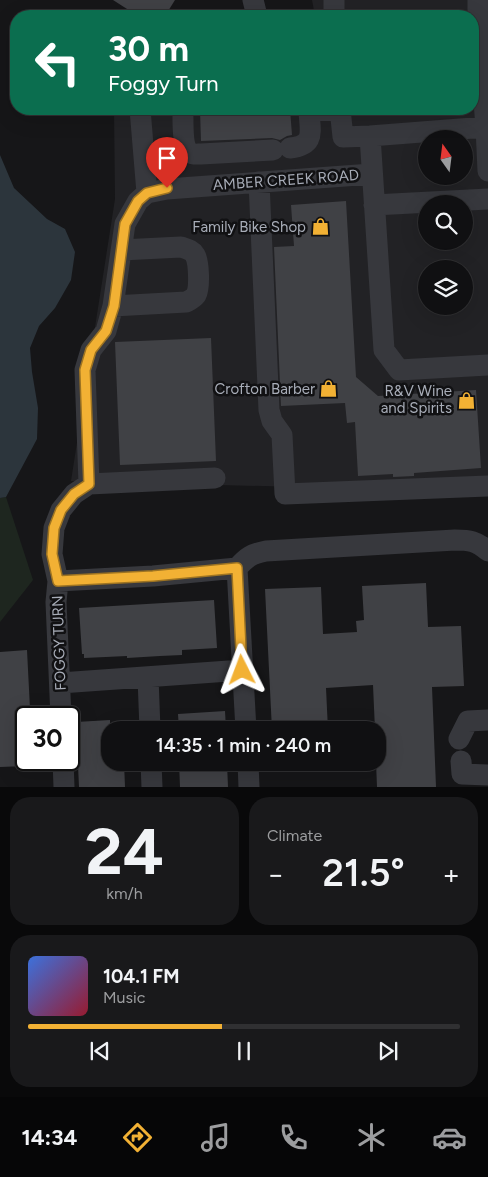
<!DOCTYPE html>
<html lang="en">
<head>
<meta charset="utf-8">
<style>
  body { margin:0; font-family:Figtree,sans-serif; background:#19191b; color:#f1f3f6; height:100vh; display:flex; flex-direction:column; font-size:19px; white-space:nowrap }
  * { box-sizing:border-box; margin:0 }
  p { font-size:16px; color:#9c9d9f }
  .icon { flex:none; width:28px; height:28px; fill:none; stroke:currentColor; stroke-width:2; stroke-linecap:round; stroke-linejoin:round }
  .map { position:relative; height:787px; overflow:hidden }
  .panel { display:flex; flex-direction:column; gap:10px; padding:10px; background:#09090a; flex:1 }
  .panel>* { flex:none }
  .hud { position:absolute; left:10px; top:10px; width:469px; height:105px; border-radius:20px; box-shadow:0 5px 20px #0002,0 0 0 1px #303032; background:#0b6e4f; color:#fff; overflow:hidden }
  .needle { width:32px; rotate:346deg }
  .controls { position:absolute; left:418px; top:130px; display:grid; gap:10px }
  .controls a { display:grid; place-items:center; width:55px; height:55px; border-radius:50%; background:#101012; box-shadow:0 5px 20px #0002,0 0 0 1px #303032; font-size:25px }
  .speed { position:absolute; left:15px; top:706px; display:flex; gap:10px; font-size:25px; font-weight:700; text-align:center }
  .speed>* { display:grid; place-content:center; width:65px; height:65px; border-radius:50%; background:#101012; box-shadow:0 5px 20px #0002,0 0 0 1px #303032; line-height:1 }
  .speed .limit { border:2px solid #111; border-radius:8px; background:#fff; color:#111 }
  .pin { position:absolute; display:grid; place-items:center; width:42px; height:42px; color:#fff; margin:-51px -21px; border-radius:50% 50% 50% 0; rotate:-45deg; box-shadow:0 0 5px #0007 }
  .pin .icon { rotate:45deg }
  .me { position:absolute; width:55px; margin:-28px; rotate:357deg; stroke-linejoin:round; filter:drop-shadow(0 0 4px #0008) }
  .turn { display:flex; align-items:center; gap:18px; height:105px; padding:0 15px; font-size:22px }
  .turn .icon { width:65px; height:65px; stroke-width:2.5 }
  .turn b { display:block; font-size:35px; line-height:42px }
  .big { font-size:38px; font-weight:600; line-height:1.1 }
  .panel .card { flex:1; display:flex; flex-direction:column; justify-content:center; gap:8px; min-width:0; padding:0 18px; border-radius:20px; background:#19191b }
  .panel .dial { align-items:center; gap:0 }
  .dial b { font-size:65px; line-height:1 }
  .song { display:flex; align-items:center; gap:15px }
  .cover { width:60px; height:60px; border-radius:8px; background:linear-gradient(135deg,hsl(220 70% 55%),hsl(350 70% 35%)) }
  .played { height:5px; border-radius:2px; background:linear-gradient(90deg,#f2b134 45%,#303032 45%) }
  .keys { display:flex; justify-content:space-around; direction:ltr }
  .heat { display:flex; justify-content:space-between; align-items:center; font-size:28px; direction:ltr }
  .panel .tiles { flex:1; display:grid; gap:10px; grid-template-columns:1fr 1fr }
  .card:last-child { grid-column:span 2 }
  .trip { position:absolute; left:101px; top:721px; width:285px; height:50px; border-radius:20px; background:#101012; box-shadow:0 5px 20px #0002,0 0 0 1px #303032; font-weight:600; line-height:50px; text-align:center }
  .tab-bar { display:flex; height:80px; justify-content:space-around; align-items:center; background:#060607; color:#9c9d9f }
  .tab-bar .icon { width:35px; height:35px }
  .tab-bar .selected { color:#f2b134 }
  .tab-bar b { font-size:22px; color:#f1f3f6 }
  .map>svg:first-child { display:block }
  .built { fill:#222225; fill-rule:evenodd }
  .green { fill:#1e261f }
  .water { fill:#2c353c }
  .building { fill:#404145 }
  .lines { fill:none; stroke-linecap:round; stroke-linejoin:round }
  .minor { stroke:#37383d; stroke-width:21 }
  .route-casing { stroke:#9d7322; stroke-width:12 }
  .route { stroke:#f2b134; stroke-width:9 }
  .labels { text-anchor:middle; stroke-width:5; stroke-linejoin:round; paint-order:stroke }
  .street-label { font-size:15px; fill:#a8adb8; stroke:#111113 }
  .poi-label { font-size:15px; fill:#a8adb8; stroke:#111113; text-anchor:end }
</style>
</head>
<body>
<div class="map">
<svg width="488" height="787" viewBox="0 0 488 787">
  <rect width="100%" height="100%" fill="#161618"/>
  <path class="built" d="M312 0H488V492L71 481 115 199 114 109H472V16H315ZM426 139H464V176H426ZM426 204H464V241H426ZM426 269H464V306H426Z"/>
  <path class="green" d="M6 497 33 580 0 622V498Z"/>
  <path class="water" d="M0 155 14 188 47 219 65 229 75 252 71 280 55 308 39 326 30 348 32 372 38 408 37 439 6 497 0 498Z"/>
  <path class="building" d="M113 0H175L165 16H138Z
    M214 109H290L292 135 287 136 280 140 272 138 201 141 200 110Z
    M346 201 356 377 378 396 476 390 481 468 414 473V476L393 477V474L358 476 355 422 347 423 345 403 281 406 274 247 294 246 291 205Z
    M211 338 216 461 120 465 115 342Z
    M426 583 428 627 461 626 464 686 432 687 436 787H377L376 762H378V730H375L373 685 326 688 328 730H272L265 589 321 587 323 634 357 632 356 621 364 620 362 586Z
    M214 600 217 648 182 650V655L160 656 127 658V656L84 658V654H82L79 608Z
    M27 650 30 709H28V718H26V766L0 767V652Z
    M225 711 226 729H224V730H179L178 714Z
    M110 720V762H124L125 787H79L76 722Z
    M179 762H225L227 763 228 787H180Z"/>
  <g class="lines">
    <path class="minor" d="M253 0 257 16
      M478 0V25
      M334 16V0
      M472 25H478L486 127H488
      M140 109 147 193
      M183 109C183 118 182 146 189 152 193 155 197 154 201 154L273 150
      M340 109 343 137 370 136 486 127 488 171
      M370 136 384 350 399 370 488 365
      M290 148C316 145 310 132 309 111L341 109
      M259 182 269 410 272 421 282 435 285 494 488 486
      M374 205 488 199
      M113 306 186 302C190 300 193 299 196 295 200 288 199 262 195 255 192 250 187 249 181 247L121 250
      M89 484 85 370 91 350 106 331 113 306 125 224 138 201 147 193 167 189 372 174
      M237 568C247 557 251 554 266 551L455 540C470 540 476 541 488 551
      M237 568 246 730
      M58 581 153 576 237 568
      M148 677 150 730
      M60 683 243 670
      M61 718 56 602 58 581 52 554 54 528 61 510 74 494 89 484 215 478
      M459 739 468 721 488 720
      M63 760 64 787
      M461 761 462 774 488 775
      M151 762 152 787
      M248 762 249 787"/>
  </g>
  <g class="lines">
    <defs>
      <path id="route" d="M167 188 147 193 138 201 125 224 114 306 106 331 91 350 85 370 89 484 74 494 61 510 54 528 52 554 58 581 153 576 237 568 242 670"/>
    </defs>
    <use href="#route" class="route-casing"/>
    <use href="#route" class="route"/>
  </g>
  <defs>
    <symbol id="shop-bare" viewBox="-9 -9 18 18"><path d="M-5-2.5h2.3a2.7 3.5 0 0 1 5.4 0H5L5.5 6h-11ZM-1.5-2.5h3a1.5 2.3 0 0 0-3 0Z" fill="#f2b134" stroke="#111113" stroke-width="2.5" paint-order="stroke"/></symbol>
  </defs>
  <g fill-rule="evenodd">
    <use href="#shop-bare" x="308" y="214" width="25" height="25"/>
    <use href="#shop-bare" x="316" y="376" width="25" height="25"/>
    <use href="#shop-bare" x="454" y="388" width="25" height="25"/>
  </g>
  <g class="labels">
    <g class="street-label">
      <text transform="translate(286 180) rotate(-4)" y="5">AMBER CREEK ROAD</text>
      <text transform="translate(59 643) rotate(-92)" y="5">FOGGY TURN</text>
    </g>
    <g class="poi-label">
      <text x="306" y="232">Family Bike Shop</text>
      <text x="315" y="394">Crofton Barber</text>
      <text x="452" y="396">R&amp;V Wine<tspan x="452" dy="17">and Spirits</tspan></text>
    </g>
  </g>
</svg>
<div class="controls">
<a><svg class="needle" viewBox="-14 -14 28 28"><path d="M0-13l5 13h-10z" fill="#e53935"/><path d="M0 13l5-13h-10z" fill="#9c9d9f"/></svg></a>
<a><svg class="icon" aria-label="search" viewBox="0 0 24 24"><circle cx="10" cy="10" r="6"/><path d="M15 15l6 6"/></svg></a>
<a><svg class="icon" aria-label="layers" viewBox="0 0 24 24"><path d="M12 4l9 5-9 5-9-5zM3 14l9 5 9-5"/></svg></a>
</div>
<div class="speed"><div class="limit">30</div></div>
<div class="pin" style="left:167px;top:188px;background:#d93025"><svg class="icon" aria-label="arrive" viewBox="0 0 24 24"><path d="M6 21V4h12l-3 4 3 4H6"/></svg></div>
<svg class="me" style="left:242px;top:670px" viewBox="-20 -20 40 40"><path d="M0-17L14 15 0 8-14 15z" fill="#f2b134" stroke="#fff" stroke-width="4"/></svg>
<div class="trip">14:35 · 1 min · 240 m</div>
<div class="hud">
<div class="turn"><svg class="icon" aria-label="left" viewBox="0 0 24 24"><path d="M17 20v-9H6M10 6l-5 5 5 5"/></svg><div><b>30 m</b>Foggy Turn</div></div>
</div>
</div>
<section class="panel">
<div class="tiles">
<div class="card dial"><b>24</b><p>km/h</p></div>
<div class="card"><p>Climate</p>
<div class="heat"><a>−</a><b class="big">21.5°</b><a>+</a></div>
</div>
<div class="card">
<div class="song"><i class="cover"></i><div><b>104.1 FM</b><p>Music</p></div></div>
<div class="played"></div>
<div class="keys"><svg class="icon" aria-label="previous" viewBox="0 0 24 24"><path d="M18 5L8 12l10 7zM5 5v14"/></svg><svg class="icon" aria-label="pause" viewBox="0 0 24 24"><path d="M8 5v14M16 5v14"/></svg><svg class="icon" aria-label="next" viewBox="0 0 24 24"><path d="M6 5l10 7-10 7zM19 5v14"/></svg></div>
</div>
</div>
</section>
<nav class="tab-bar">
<b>14:34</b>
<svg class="icon selected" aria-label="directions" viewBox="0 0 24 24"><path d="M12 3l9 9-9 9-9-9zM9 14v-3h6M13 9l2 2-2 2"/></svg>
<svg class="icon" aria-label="music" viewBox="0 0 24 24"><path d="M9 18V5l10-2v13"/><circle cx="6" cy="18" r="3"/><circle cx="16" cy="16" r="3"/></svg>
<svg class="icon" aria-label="phone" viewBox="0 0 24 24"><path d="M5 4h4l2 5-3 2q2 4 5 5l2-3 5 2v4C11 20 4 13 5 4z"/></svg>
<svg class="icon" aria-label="climate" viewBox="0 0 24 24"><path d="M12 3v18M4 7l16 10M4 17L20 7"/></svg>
<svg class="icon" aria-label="car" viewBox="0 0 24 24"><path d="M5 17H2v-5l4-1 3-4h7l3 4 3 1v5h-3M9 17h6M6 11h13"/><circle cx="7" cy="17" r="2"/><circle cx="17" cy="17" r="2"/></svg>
</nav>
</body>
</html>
